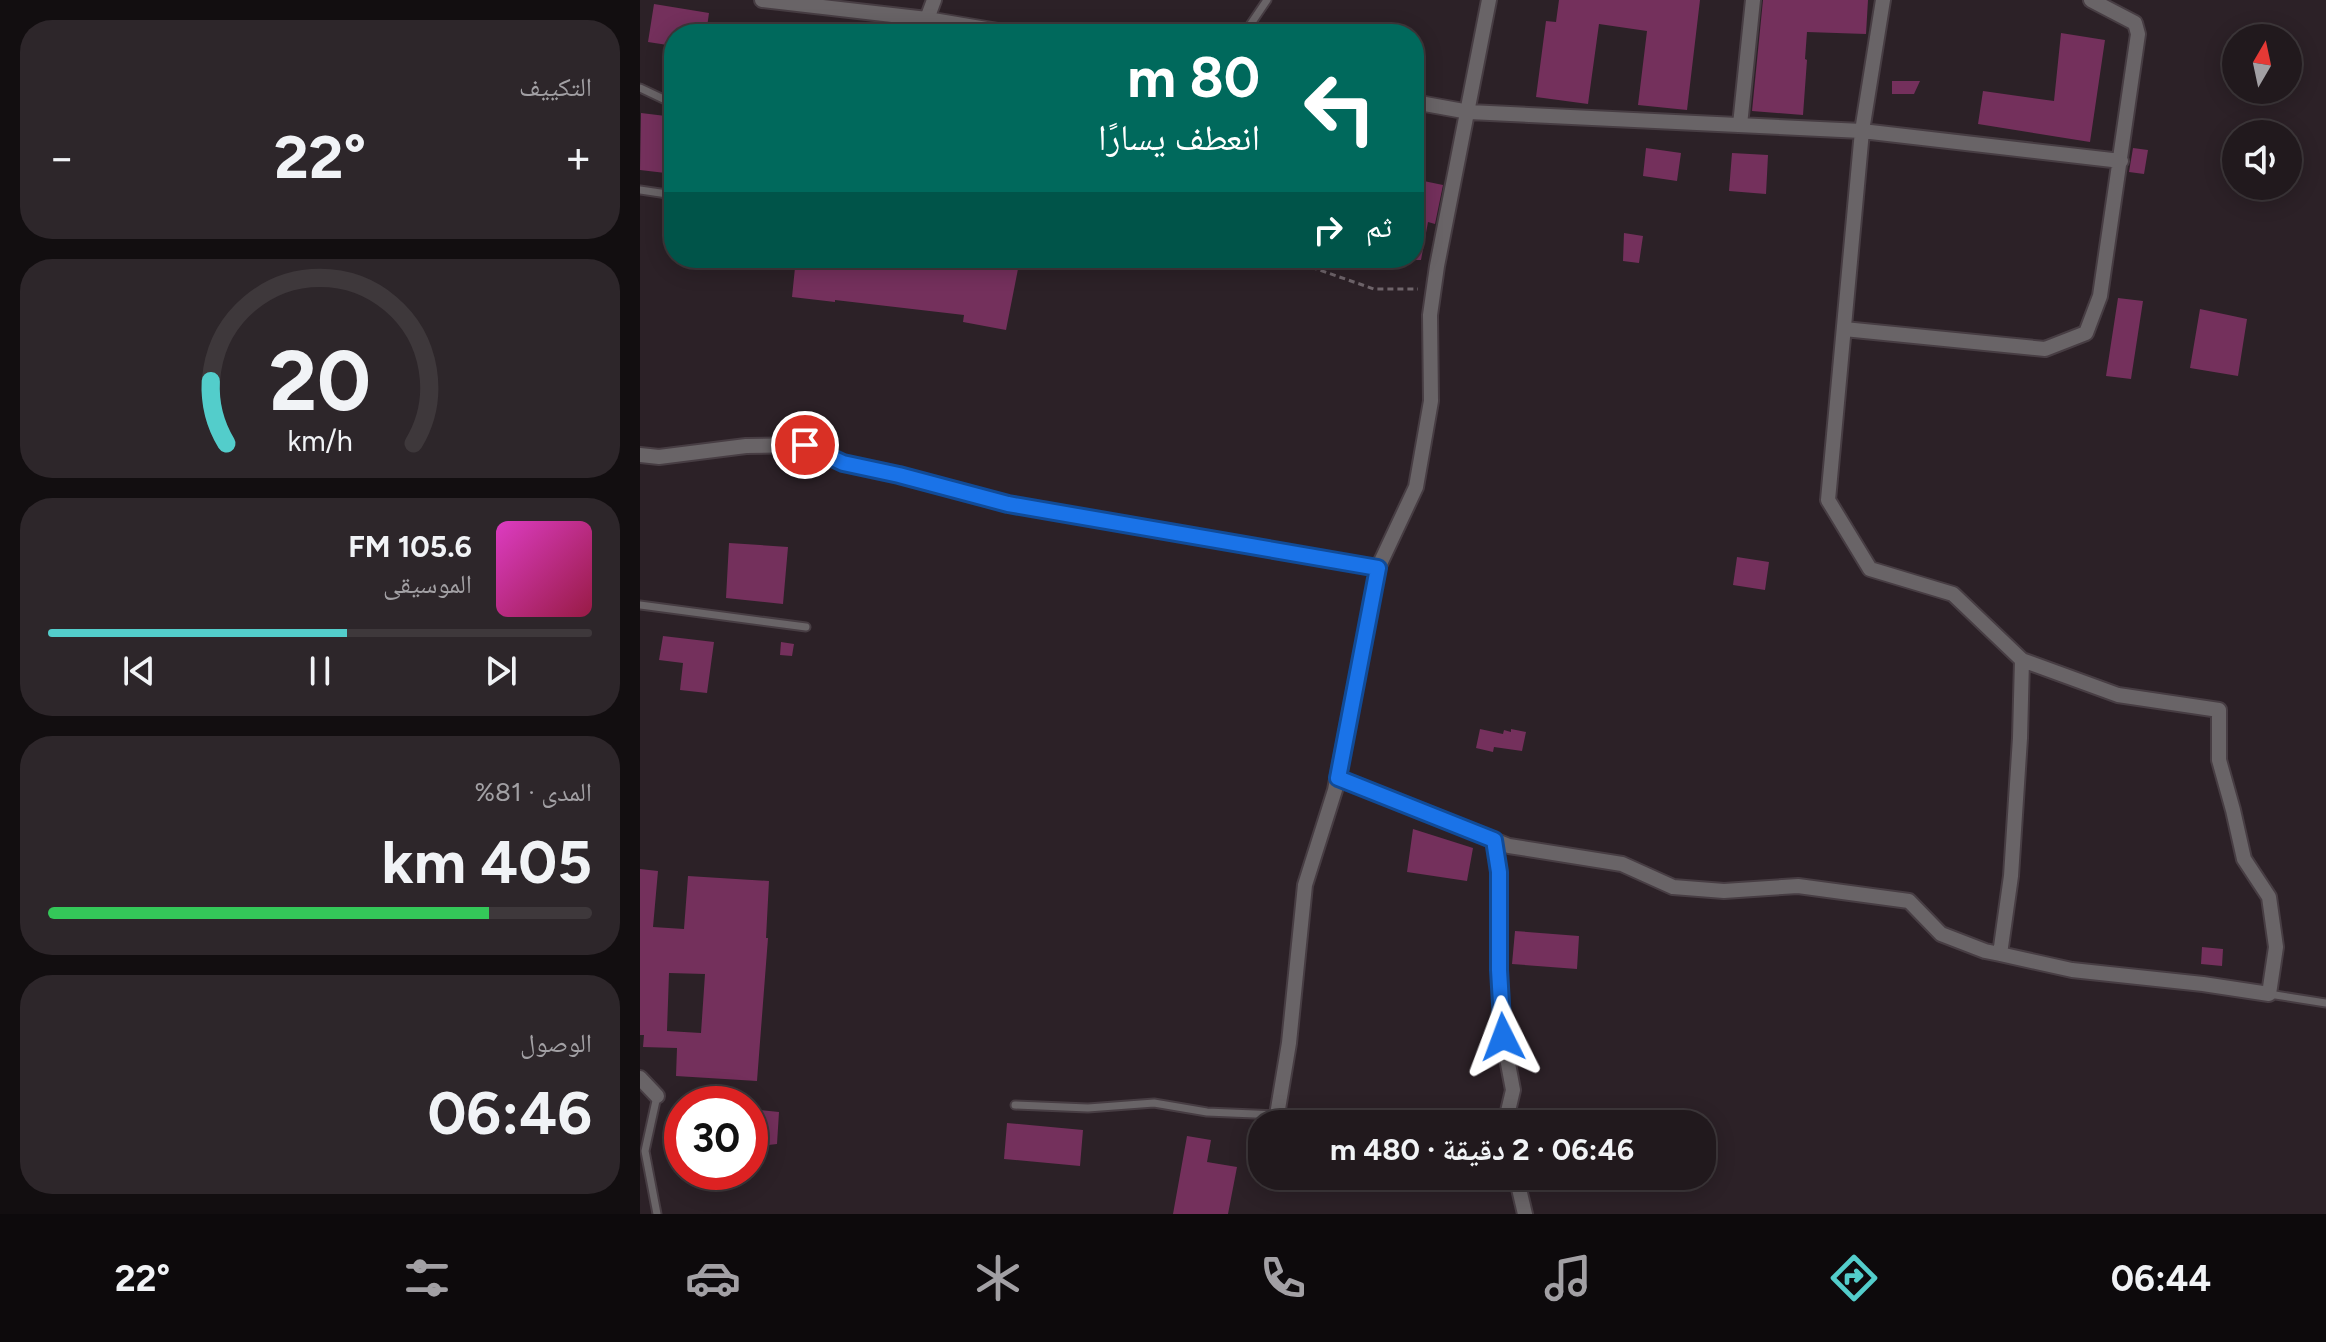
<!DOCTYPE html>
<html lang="ar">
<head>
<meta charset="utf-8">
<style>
  body { margin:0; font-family:Figtree,"Noto Naskh Arabic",sans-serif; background:#2d262a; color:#f1f3f6; direction:rtl; height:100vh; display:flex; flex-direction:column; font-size:30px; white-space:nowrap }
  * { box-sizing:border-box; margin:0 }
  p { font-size:26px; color:#a2a0a4 }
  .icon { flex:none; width:44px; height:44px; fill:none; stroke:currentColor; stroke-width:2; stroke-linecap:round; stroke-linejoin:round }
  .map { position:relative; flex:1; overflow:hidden; direction:ltr }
  .sheet { display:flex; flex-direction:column; gap:20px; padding:20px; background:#120e10; width:640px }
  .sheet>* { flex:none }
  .banner { position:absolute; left:24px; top:24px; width:760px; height:244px; border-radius:32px; box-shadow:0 4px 20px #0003,0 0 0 2px #3e383b; direction:rtl; background:#00695c; color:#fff; overflow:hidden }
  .needle { width:52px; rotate:9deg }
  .buttons { position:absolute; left:1582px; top:24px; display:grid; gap:16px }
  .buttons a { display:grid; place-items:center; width:80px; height:80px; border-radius:50%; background:#21191d; box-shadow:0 4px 20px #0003,0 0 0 2px #3e383b; font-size:40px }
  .speed { position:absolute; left:24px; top:1086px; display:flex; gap:16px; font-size:40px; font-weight:700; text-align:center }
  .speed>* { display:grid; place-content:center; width:104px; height:104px; border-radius:50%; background:#21191d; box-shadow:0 4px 20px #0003,0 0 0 2px #3e383b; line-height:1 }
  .speed .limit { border:12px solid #d22; background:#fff; color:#111 }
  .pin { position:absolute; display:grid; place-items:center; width:68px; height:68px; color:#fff; margin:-34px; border:4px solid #fff; border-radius:50%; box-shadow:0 2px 8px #0007 }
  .me { position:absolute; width:88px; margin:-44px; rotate:357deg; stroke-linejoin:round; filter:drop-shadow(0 0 6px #0008) }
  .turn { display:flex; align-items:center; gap:28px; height:168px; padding:0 32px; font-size:36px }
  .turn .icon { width:104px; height:104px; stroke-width:2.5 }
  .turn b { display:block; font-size:56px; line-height:68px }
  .then { display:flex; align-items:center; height:76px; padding:0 32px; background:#0003; gap:16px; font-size:30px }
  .big { font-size:60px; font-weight:700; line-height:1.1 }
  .sheet .card { flex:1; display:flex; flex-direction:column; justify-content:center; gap:12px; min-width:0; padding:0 28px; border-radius:32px; background:#2d262a }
  .sheet .dial { align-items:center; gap:0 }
  .dial svg { height:208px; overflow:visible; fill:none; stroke:#3e383b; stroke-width:7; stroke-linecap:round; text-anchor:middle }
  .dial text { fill:#f1f3f6; stroke:none }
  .song { display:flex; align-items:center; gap:24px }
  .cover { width:96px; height:96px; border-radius:12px; background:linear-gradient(135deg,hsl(310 70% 55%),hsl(340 70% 35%)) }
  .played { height:8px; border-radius:4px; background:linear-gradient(90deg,#53cdcb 55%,#3e383b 55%) }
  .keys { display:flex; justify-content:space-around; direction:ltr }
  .heat { display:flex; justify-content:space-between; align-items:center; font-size:44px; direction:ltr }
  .charge { height:12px; border-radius:6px; background:linear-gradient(90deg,#34c759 81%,#3e383b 0) }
  .trip { position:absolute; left:608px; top:1110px; width:468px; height:80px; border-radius:32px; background:#21191d; box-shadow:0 4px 20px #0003,0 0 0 2px #3e383b; font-weight:700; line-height:80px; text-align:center; direction:rtl }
  .dock { display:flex; height:128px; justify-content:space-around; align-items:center; background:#0d0a0c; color:#a2a0a4 }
  .dock .icon { width:56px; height:56px }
  .dock .current { color:#53cdcb }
  .dock b { font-size:36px; color:#f1f3f6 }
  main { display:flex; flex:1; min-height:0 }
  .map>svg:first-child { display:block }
  .building { fill:#74305c; fill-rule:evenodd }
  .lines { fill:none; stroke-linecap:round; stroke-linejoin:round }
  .service-casing { stroke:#473d43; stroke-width:11 }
  .minor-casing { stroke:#473d43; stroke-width:18 }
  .path { stroke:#6f656b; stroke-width:3; stroke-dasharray:6 4; stroke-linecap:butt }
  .service { stroke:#696467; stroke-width:7 }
  .minor { stroke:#696467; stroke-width:14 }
  .route-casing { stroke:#114b97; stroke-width:20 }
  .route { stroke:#1a73e8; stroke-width:14 }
</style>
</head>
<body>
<main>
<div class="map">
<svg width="1686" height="1214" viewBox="0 0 1686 1214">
  <rect width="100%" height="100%" fill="#2c2127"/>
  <path class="building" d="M919 0H1060L1047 110 998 105 1007 31 959 24 948 104 896 97 906 21 916 22Z
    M1123 0H1228L1226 34 1167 32 1165 59 1167 60 1163 115 1112 111Z
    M14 4 69 13 66 34H34V46L8 42Z
    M1421 33 1465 40 1450 142 1338 124 1343 91 1414 101Z
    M1252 81H1280L1274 94H1252Z
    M1 113 34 117V174L0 170Z
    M1006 148 1041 153 1037 181 1003 176Z
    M1493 148 1508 150 1504 174 1489 172Z
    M1092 153 1128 155 1126 194 1089 191Z
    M774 179 803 185 795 224 788 222 781 260H774Z
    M984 233 1003 236 999 263 983 261Z
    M156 258H324L378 269 366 330 323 322 324 315 195 300V302L152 297Z
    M1478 298 1503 301 1491 379 1466 376Z
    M1560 309 1607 319 1598 376 1550 368Z
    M89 543 148 547 143 604 86 598Z
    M1097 557 1129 562 1125 590 1093 585Z
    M23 636 74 642 67 693 40 690 43 663 19 660Z
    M141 642 154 644 152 656 140 655Z
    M840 729 863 734 864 730 871 732V729L886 732 882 751 854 747 853 752 836 748Z
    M773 829 833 848 827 881 767 872Z
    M0 869 18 871 13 927 44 929 48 876 129 881 126 938H128L117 1081 36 1076 37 1048 3 1047 4 1035H0ZM29 973 65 974 61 1033 27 1031Z
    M875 931 939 936 937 969 872 964Z
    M1562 947 1583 949 1582 966 1561 964Z
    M110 1109 139 1112 137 1144 110 1147Z
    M367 1123 443 1130 440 1166 364 1159Z
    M547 1136 571 1140 567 1162 597 1167 588 1214H533Z"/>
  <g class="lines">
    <defs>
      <path id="service" d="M604 34 627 0
        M0 88 34 104
        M0 190 34 195
        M0 605 166 627
        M1629 994 1686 1003
        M375 1105 448 1108 514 1103 567 1112 637 1115
        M17 1214 5 1151 17 1096"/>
      <path id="minor" d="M122 0 287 19 376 34
        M1243 0 1222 131 1188 500 1230 569 1313 594 1382 660 1478 695 1579 710V760L1593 810 1604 859 1629 897 1636 947 1629 994 1563 984 1432 970 1360 954 1371 876 1380 738 1382 660
        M287 19 294 0
        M774 102 829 112 1222 131 1481 161
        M1100 125 1113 0
        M1204 329 1405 349 1446 333 1460 296 1498 34 1495 23 1451 0
        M0 455 19 457 106 446 165 445 203 463 259 475 368 504 738 568
        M698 778 869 846 982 864 1033 887 1084 891 1158 886 1269 901 1301 934 1345 951 1360 954
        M854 840 859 872V970L863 1037 873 1090 865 1124
        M0 1078 17 1096
        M717 1124 637 1115 649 1043 665 885 695 790 738 568 776 487 791 401 790 315 797 266 849 0
        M876 1176 885 1214"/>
    </defs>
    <use href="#service" class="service-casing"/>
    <use href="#minor" class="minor-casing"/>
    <path class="path" d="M622 258 665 265 734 289H778"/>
    <use href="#service" class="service"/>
    <use href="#minor" class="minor"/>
  </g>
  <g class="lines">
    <defs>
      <path id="route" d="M165 445 203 463 259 475 368 504 738 568 698 778 854 840 859 872V970L863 1037"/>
    </defs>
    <use href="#route" class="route-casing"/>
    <use href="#route" class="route"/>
  </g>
</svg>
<div class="buttons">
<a><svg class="needle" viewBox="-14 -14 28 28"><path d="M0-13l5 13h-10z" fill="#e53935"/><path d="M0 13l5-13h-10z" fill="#a2a0a4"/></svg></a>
<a><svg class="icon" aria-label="sound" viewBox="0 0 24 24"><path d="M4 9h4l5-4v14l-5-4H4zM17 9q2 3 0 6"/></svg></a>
</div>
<div class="speed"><div class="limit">30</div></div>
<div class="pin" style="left:165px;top:445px;background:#d93025"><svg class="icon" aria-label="arrive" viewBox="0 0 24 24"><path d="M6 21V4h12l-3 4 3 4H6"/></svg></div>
<svg class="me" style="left:863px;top:1037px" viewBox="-20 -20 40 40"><path d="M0-17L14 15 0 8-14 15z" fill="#1a73e8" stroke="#fff" stroke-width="4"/></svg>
<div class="trip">06:46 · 2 دقيقة · 480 m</div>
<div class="banner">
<div class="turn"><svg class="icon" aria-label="left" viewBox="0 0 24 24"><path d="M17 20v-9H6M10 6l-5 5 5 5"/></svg><div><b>80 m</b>انعطف يسارًا</div></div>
<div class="then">ثم<svg class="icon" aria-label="right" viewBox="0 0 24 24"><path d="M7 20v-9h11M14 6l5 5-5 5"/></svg></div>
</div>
</div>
<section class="sheet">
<div class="card"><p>التكييف</p>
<div class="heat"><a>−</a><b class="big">22°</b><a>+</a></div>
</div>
<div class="card dial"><svg viewBox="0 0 100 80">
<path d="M14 69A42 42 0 1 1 86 69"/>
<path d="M14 69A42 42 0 0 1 8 45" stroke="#53cdcb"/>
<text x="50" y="56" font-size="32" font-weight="700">20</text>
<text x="50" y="72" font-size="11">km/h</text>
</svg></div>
<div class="card">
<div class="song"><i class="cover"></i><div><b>105.6 FM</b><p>الموسيقى</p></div></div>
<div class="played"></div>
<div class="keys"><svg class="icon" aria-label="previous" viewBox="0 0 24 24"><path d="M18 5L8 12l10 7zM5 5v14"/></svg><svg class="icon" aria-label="pause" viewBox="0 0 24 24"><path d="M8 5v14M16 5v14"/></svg><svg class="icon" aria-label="next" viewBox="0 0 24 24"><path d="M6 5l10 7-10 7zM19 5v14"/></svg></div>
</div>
<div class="card"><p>المدى · 81%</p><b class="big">405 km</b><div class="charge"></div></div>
<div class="card"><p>الوصول</p><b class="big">06:46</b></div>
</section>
</main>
<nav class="dock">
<b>06:44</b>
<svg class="icon current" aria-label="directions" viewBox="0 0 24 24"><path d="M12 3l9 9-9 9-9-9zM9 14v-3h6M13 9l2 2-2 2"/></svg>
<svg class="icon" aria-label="music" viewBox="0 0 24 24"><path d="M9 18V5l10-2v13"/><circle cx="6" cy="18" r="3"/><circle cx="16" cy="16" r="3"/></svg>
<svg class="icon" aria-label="phone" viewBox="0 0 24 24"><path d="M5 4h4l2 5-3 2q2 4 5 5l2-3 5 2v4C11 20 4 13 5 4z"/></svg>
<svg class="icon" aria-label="climate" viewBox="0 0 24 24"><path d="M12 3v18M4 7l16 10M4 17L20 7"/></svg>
<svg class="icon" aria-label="car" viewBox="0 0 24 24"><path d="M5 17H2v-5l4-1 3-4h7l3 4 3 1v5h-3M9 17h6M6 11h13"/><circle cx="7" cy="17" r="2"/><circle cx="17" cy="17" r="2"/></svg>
<svg class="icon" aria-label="filters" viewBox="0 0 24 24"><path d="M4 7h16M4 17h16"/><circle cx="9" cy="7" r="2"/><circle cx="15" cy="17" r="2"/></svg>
<b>22°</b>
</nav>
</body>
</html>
